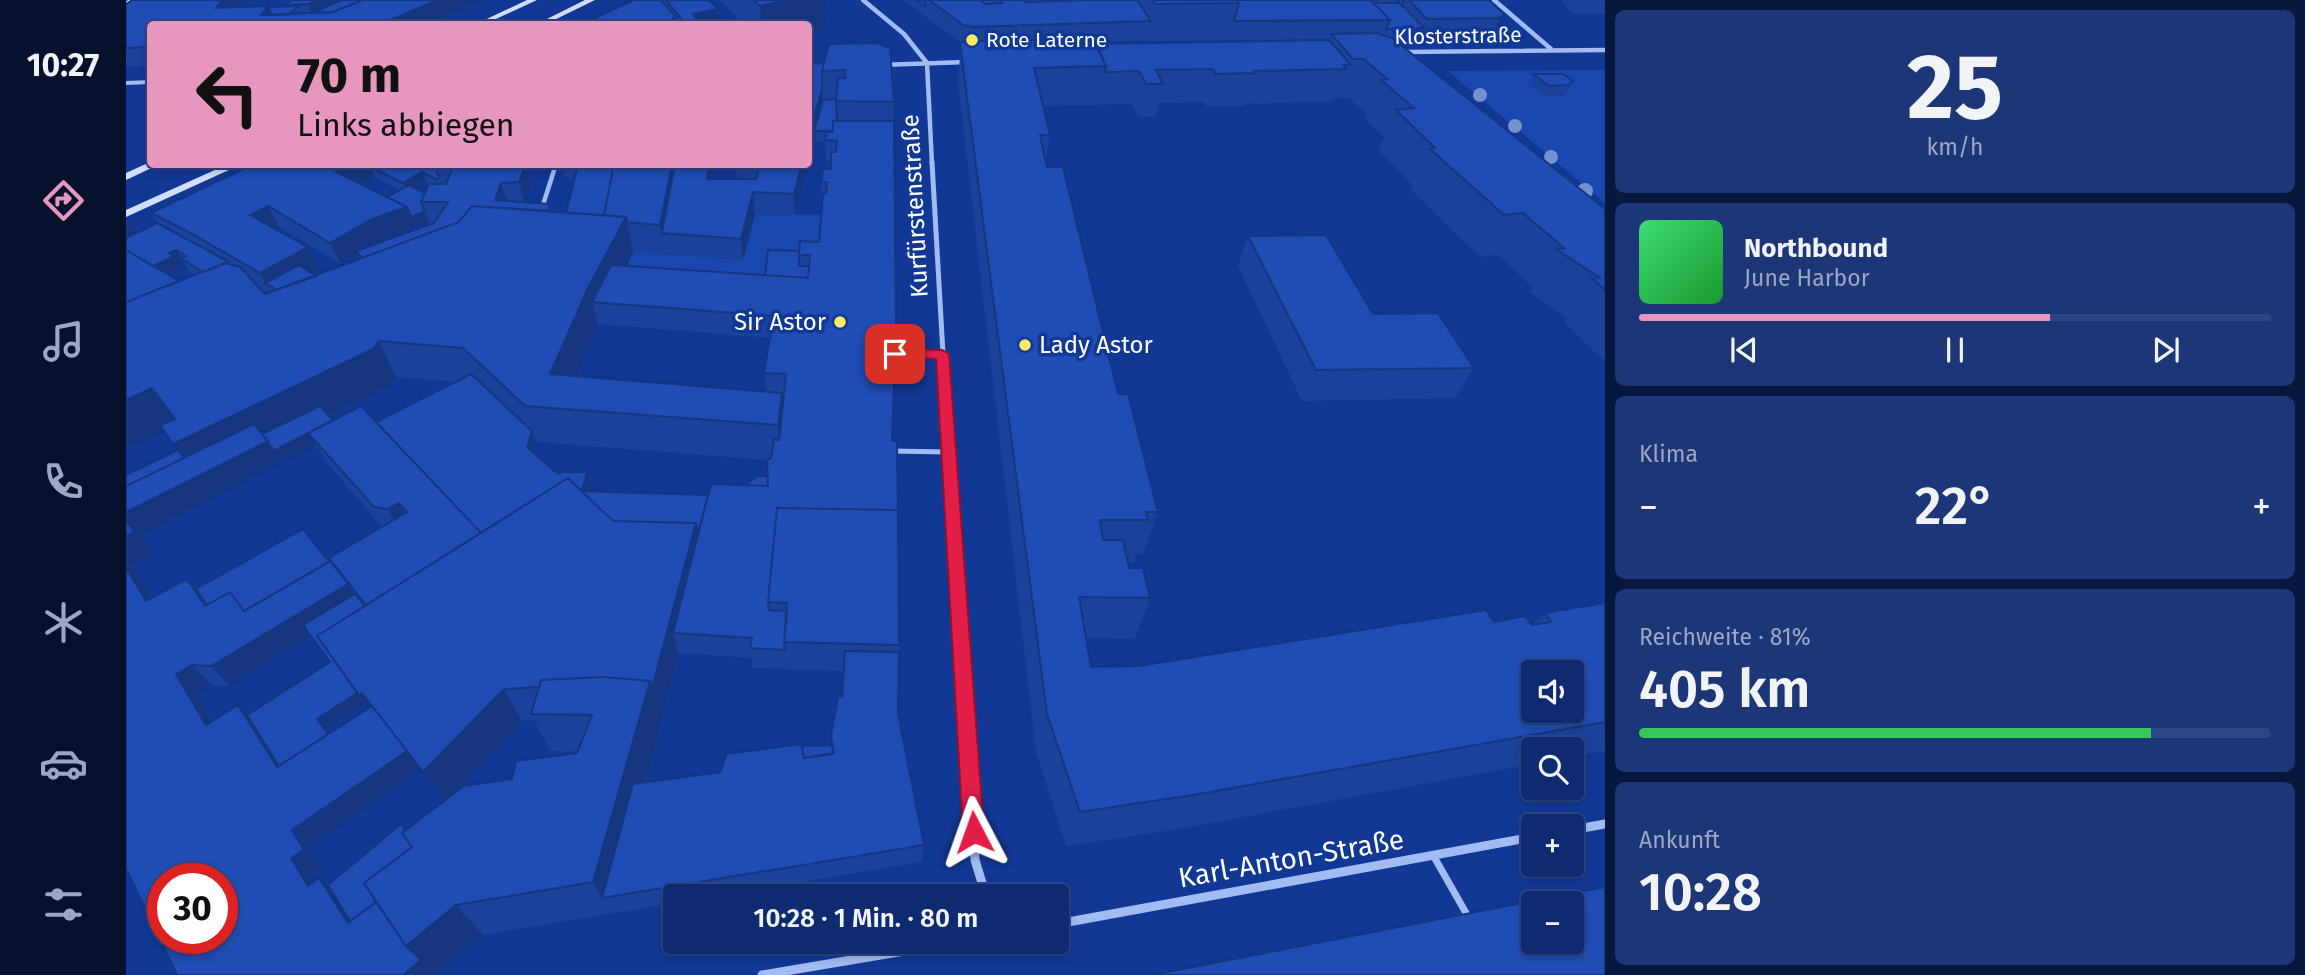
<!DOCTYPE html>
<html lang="de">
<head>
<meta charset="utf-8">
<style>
  body { margin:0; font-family:"Fira Sans",sans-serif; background:#1c3678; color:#f1f3f6; height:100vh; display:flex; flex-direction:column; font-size:26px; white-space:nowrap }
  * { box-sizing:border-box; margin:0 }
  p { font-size:23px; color:#9ba7c3 }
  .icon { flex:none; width:38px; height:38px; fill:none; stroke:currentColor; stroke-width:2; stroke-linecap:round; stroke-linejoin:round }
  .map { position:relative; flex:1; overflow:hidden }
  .side { display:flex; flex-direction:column; gap:10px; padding:10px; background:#08173e; width:700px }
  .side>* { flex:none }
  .top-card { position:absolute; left:21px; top:21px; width:665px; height:147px; border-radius:7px; box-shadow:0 4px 10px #0003,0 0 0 2px #2e4683; background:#e797bd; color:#111; overflow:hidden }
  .buttons { position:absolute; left:1395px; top:660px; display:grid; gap:14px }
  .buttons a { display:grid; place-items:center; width:63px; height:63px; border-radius:7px; background:#0e2a70; box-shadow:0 4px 10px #0003,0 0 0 2px #2e4683; font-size:35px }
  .speed { position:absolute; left:21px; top:863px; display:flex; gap:14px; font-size:35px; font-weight:700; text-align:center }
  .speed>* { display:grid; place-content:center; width:91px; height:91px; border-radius:50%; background:#0e2a70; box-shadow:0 4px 10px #0003,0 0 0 2px #2e4683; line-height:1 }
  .speed .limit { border:10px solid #d22; background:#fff; color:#111 }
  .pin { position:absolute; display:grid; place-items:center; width:60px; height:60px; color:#fff; margin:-30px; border-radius:14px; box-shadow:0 4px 10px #0006 }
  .me { position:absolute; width:77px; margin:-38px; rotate:356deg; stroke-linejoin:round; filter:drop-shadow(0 0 5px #0008) }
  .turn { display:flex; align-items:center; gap:24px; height:147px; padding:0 35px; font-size:32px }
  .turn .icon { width:91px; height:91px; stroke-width:2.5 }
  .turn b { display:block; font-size:49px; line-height:60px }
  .big { font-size:52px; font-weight:600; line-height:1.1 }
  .side .tile { flex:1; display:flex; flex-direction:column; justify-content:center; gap:10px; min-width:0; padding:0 24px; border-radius:10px; background:#1c3678 }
  .side .dial { align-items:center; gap:0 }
  .dial b { font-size:91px; line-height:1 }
  .song { display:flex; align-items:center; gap:21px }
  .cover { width:84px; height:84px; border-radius:10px; background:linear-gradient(135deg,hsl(140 70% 55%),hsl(130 70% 35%)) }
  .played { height:7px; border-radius:4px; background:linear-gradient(90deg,#e797bd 65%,#2e4683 65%) }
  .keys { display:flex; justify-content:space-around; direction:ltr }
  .heat { display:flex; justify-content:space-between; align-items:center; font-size:38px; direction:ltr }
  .charge { height:10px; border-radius:5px; background:linear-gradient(90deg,#34c759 81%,#2e4683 0) }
  .trip { position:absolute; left:537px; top:884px; width:406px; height:70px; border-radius:7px; background:#0e2a70; box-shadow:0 4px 10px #0003,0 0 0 2px #2e4683; font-weight:600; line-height:70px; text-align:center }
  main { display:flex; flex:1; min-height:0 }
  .tab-bar { display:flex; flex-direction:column; width:126px; justify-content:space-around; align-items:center; background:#06112d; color:#9ba7c3 }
  .tab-bar .icon { width:49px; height:49px }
  .tab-bar .current { color:#e797bd }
  .tab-bar b { font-size:32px; color:#f1f3f6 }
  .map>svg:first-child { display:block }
  .green { fill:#1a48b0 }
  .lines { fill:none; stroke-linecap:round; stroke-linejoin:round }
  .service-far2 { stroke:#a2bbf3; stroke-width:4.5 }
  .service-far1 { stroke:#a2bbf3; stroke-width:5 }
  .service { stroke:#a2bbf3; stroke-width:7 }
  .minor-far3 { stroke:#a2bbf3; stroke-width:4.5 }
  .minor-far2 { stroke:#a2bbf3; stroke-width:5 }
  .minor-far1 { stroke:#a2bbf3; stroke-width:7 }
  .minor { stroke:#a2bbf3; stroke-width:9 }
  .tertiary { fill:#a2bbf3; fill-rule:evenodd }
  .secondary { fill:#d1defd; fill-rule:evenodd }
  .tram { stroke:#fff; stroke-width:2 }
  .tree { fill:#7791cf }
  .wall { fill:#1c429c; fill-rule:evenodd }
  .shaded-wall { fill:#16367f }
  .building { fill:#204db5; stroke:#16367f; stroke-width:2; fill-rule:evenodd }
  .route { fill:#e11d48; stroke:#92132f; stroke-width:2 }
  .poi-dot { fill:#ffe964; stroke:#123896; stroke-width:2.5 }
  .labels { text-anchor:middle; stroke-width:7; stroke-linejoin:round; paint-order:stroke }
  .far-street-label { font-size:21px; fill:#fff; stroke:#123896 }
  .far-poi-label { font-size:21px; fill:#fff; stroke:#123896; text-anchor:start }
  .street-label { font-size:24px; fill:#fff; stroke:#123896 }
  .poi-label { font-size:24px; fill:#fff; stroke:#123896; text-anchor:end }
  .near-street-label { font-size:28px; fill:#fff; stroke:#123896 }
</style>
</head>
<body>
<main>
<nav class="tab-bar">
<b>10:27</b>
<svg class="icon current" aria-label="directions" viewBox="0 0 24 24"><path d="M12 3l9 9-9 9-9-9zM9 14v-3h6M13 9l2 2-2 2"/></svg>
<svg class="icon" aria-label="music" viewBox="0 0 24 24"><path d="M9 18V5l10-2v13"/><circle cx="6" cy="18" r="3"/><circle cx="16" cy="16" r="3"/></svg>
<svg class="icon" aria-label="phone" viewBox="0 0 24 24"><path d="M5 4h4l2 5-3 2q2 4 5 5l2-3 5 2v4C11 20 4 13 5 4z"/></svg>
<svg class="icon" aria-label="climate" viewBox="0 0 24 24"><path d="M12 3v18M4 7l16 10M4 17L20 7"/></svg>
<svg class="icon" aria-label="car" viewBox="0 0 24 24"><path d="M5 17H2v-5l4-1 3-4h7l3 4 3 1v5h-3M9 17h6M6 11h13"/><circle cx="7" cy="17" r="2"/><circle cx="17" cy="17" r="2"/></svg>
<svg class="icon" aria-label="filters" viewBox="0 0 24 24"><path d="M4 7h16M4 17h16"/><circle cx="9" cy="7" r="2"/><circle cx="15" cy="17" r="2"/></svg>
</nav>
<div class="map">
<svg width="1479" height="975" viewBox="0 0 1479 975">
  <rect width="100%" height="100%" fill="#123896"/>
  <path class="green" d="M1479 70V203L1322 71Z
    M629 214 697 215 693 263 638 298 491 287 507 252 617 260Z"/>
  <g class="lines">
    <path class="service-far2" d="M416 208 430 164
      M769 354H816"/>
    <path class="service-far1" d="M765 451 822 452"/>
    <path class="service" d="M1307 855 1344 920"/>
    <path class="minor-far3" d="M737 0 778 34 801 63 806 164
      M1368 0 1425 49
      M1277 52 1479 50
      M755 65 841 62"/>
    <path class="minor-far2" d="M806 162 818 371"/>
    <path class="minor-far1" d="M818 370 834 637"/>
    <path class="minor" d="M834 635 849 860 860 896
      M1446 830 1479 824
      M931 924 1407 837
      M636 975 832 942"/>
    <path class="tertiary" d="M24 80V84L0 85V81Z"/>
    <path class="secondary" d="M401 0H411L359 24H350Z
      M459 0H469L420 24H411Z
      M24 162V164H34L0 180V173Z
      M102 164H116L0 217V210Z"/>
    <path class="tram" d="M0 3 4 0"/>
  </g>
  <g class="tree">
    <circle cx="1354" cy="95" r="7"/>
    <circle cx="1389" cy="126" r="7"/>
    <circle cx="1425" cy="157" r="7"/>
    <circle cx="1459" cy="191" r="8"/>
  </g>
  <path class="wall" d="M166 0H358L304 24H24V66L0 67V4L142 7 160 6 159 5Z
    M508 0H583L592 9 593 18 603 24H471L469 18Z
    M593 0H699L700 29 682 33V24H618Z
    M777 0H1363L1378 14 1369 33 1365 37 1267 39 1479 209V362L1438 322 1441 318 1403 292 1406 287 1373 255 1354 257 1285 190 1287 186 1252 150 1258 137 1239 119 1241 115 1223 98H1209L1208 101 1121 104 1120 106 1081 107 1078 102 1033 103 1030 117H1012L1006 104 917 106 924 135 920 161 992 394 1032 512 1017 554H1010L1008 562H1001L1003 568 1024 598 1009 639 960 638 965 667 1013 666 1368 622 1406 625 1419 613 1479 603V751L1446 757V749H1407V764L1047 830 940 846 910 752 832 82 835 43ZM1203 39 970 44 969 42 1021 40V41Z
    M1435 0H1479V14L1446 13Z
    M703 44 768 102 766 441 773 645 772 713 798 845 796 862 592 896H550V903L357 935 310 975H51L0 869V475L52 450 10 233 31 223 25 213 128 164H394V165H399L405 186 399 202 424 204 426 212 440 213 448 180 439 177 436 164H589L587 179H611L609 164H682L669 215 629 214 617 260 507 252 501 266 639 275 673 251 693 242 696 200 695 182 705 169V161H700L699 142H689V141L682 164V64L698 63ZM249 178 274 190 261 197 236 184ZM301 183 303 185 299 193 290 189ZM303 222V223H306L250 244 255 241 302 223ZM153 227 215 264 231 255 234 259 190 276 186 273 193 269 182 247 150 229ZM57 261 63 271 70 275 53 281 41 275 55 268 52 264ZM132 287 143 293 139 294ZM472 324 644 338 638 373 640 392 450 377ZM270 377 329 382 250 422 207 420 203 416 265 385ZM409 439 412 442 641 460 642 477 622 485 582 495 463 491 465 484 432 474 407 452 410 442ZM190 445 201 463 256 527 203 558 213 573 70 589 61 579 26 598 6 565 27 554 15 535ZM185 636 204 662 121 715 112 705 87 721 70 694 86 685 104 686ZM553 653 625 658 627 668 717 671 716 697 705 736 706 745 677 756 595 772 520 782ZM239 703 243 708 203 734 200 729ZM408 720 424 751 451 752V753L386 779 328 793 396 721ZM295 770 319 800 280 830 275 824 202 885 188 882 184 875 196 867 184 847Z
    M1407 74 1447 81 1441 92 1437 96H1418L1402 85Z
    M1122 236 1247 314 1348 368 1329 398 1176 401 1112 266Z"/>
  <path class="shaded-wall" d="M89 0H112L116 7 90 8Z
    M192 0H242L189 22 182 4Z
    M311 0H358L304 24H255Z
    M662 0H699L700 29 682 33V24H635L634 6Z
    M142 6 150 24 135 15Z
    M592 9 594 24 572 22 567 14Z
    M1378 14 1369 33 1365 37 1374 18Z
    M696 89 697 109 688 131 689 141 682 164V139Z
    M225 164H275L245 167 249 178 220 193 210 172Z
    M546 164H556L536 233 540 254 534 225Z
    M583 164H589L584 201 581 179Z
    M676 164H682L669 215 668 194Z
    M399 165 405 186 399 204 393 182Z
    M296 172 301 183 281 194 277 183Z
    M375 183 382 204 369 200Z
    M627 192 629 214 617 260 615 239Z
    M142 206 153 227 136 236 124 215Z
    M281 207 289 228 255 241 232 254 230 251 231 255 215 264 204 243 246 219Z
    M298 210 303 222 302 223 289 228 285 217Z
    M500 217 507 252 482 304 466 302 472 324 437 409 424 374 462 288Z
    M3 223 11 234 0 239V225Z
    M182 247 193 269 152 291 139 283 146 295 134 273Z
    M50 250 57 261 52 264 55 268 30 280 23 268 43 253Z
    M253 341 270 377 265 385 144 445 183 434 190 445 15 535 27 554 6 565 40 622 20 601 0 567V501L66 468 47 444Z
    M26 388 53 425 0 449V400Z
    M656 393 659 429 655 462 652 425Z
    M406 431 410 442 406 458 401 447Z
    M461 472 465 484 460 502 456 491Z
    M273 503 290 533 278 539 262 509Z
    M570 523 575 547 547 633 552 653H553L490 896 476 898 467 882 524 681Z
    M222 584 236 605 104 686 85 666Z
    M66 665 86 685 70 694 100 744 80 725 50 674Z
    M378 689 396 721 320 802 297 772Z
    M232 692 236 693 260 725 257 727 239 703 200 729 218 754 151 767 112 705 131 725 191 719Z
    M281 751 295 770 184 847 196 867 184 875 201 902 182 886 165 858 166 830Z
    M275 824 283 834 330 905 357 935 310 975H277L280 946 222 923 193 878 212 894Z"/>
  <path class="building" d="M6 0H97L90 8 142 6 135 15 207 12 237 0H311L255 24H24V47L0 48V4Z
    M166 0H192L182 4 159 5Z
    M216 0H237L207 12 186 13Z
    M508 0H535L550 17 547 19 552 24H474L469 18Z
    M540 0H583L592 9 567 14 572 22 559 23Z
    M628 0H662L634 6Z
    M791 0H799V6Z
    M803 0H855L859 4 876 3 874 0H897L899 2 963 0H1011L1025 21 848 27 837 25Z
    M855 0H870L871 3 859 4Z
    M1026 0H1111L1113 3 1029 4Z
    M1111 0H1245L1264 20 1108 21 1113 3Z
    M1245 0H1249L1251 3H1274L1298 28 1260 29 1264 20Z
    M1271 0H1278L1276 6Z
    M1283 0H1363L1378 14 1374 18 1301 19Z
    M173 6 163 14H171L146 15 142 7Z
    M596 17 603 24H573L572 22H569Z
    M1250 33 1266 38 1479 209V290L1467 279 1474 278 1430 249 1438 248 1397 213 1378 215 1304 149 1309 148 1270 110 1288 108 1255 80 1261 79 1238 59H1227L1205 34Z
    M967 39 980 66 908 68 924 135H914L921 167H937L992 394H1002L1032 512H1020L1022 520H974L977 540H997L1003 568H1017L1024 598 953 597 965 667 1013 666 1360 610 1368 622 1399 616 1406 625 1425 622 1419 613 1479 603V722L1067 795 954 812 921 714 834 43 841 41ZM1407 672H1446V710H1407Z
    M1203 40 1225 65H1218L1220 69 1128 71 1130 73 1090 74 1087 69 1030 70 1037 84H1020L1013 71 979 72 980 66 970 44Z
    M751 43 764 48 768 102 710 101 712 78H719V70L696 71 703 44Z
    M698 63 696 71V89L682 139V64Z
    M1407 74H1437L1447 81 1443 85 1423 86Z
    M710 99 711 121H707V131H688L697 100Z
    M707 121H768L770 332 766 441H771L772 510 651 508 642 602 643 610 661 611 658 642 659 650 624 648 626 638 547 633 585 484 642 486 641 460 645 458 648 439 653 440 660 374 638 373 648 316 466 302 485 265 682 278 684 255H673L674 241 693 242 697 194H700L701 182H695L697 169H705V152H710L711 141 699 140 700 132H707Z
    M128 164H225L210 172 281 207 246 219 204 243 142 206 124 215 182 247 134 273 61 231 25 213Z
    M249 164H312L310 169 313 177 311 180 296 172 277 183 245 167Z
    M312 164 399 165 393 182 375 183 369 200 424 204 422 211 346 206 333 222 236 258 230 251 308 223 322 202H295L303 184H320L326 169H310Z
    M452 164H488L478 215 440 213Z
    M488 164H546L534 225 501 222 500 217 478 215Z
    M549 164H583L581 179H630L634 164H676L668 194 627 192 615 239 536 233Z
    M283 185 299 193 295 202 298 210V212L285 217 281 207 261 197Z
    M346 206 500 217 462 288 424 374 656 393 652 425 399 406 337 348 253 341 247 349 47 444 34 425 49 419 26 388 0 400V302L99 263 114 267 139 294 333 222Z
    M31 223 103 262 77 272 56 259 60 256 50 250 43 253 48 256 27 266 0 250V238Z
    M1200 235 1247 314 1312 313 1348 368 1190 370 1122 236Z
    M0 250 53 281 0 302Z
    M642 250 673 251V266H683L682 278 639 275Z
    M173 265 190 276 151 290 139 283Z
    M345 374 406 431 401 447 432 474 436 472H461L456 491 582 495 572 533 570 523 487 521 442 478 355 533 250 422Z
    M194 406 207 420 148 451 136 434Z
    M235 406 355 533 240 605 203 558 281 512 273 503 262 509 248 507 182 433Z
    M128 424 142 441 0 512V486Z
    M52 450 58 458 0 486V475Z
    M631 476H640L642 477V486L622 485V483Z
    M442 478 487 521 570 523 526 688 524 681 477 677 415 680 413 687 378 689 297 772 236 693 233 695 191 636Z
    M651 508 772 510 773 645 658 642 661 603 642 602Z
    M0 519 8 532 0 536Z
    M177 529 203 562 118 611 104 592 81 605 70 589Z
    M204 561 222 584 85 666 66 665 50 674 80 725 112 705 151 767 246 706 281 751 166 830 178 850 165 858 182 886 193 878 222 923 250 902 280 946 295 960 277 975H51L0 869V567L20 601 61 579 79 606 104 592 118 611ZM37 878H96V938H37Z
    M229 594 239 606 191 636 231 693 191 719 202 734 153 766 121 715 204 662 177 625Z
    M719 651 773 652 772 713 798 845 476 898 507 784 595 772 600 754 675 744 678 758 708 753 705 736 712 696 716 697Z
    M477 677 524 681 467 882 330 905 280 946 238 883 286 847 276 833 338 786 386 779 390 761 451 753 466 715 405 714 415 680Z
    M706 745 707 754 678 758 676 746Z
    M275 824 279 830 276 833 286 847 238 883 250 902 224 921 202 885Z
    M1479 887V975H1026ZM1407 903H1446V942H1407Z"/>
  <path class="route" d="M769 349 816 350 823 354 858 832 855 840 848 843 840 840 837 832 810 359 764 357 762 354Z"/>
  <g class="poi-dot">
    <circle cx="846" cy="40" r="7"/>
    <circle cx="714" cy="322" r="7"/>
    <circle cx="899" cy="345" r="7"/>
  </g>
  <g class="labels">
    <g class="far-street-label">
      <text transform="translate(1332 36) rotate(-1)" y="7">Klosterstraße</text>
    </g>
    <g class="far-poi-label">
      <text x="860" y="47">Rote Laterne</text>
    </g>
    <g class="street-label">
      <text transform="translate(789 206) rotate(-93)" y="8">Kurfürstenstraße</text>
    </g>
    <g class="poi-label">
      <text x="700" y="330">Sir Astor</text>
      <text x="913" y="353" text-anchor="start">Lady Astor</text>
    </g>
    <g class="near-street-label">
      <text transform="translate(1165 858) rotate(-10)" y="10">Karl-Anton-Straße</text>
    </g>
  </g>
</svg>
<div class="buttons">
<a><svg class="icon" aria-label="sound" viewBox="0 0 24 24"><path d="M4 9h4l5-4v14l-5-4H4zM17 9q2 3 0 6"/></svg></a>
<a><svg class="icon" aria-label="search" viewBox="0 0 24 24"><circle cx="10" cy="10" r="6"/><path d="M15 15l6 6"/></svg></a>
<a>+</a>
<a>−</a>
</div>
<div class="speed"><div class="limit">30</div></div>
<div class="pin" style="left:769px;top:354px;background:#d93025"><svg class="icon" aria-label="arrive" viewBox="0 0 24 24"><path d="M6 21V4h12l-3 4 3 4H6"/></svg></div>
<svg class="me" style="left:848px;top:832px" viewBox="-20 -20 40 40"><path d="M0-17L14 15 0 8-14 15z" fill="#e11d48" stroke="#fff" stroke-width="4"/></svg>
<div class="trip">10:28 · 1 Min. · 80 m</div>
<div class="top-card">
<div class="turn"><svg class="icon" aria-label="left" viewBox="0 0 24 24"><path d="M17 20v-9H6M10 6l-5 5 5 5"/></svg><div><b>70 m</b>Links abbiegen</div></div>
</div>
</div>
<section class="side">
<div class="tile dial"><b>25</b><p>km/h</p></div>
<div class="tile">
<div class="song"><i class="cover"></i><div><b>Northbound</b><p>June Harbor</p></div></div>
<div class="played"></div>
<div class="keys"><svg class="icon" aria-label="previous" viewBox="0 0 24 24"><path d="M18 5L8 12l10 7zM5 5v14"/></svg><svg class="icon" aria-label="pause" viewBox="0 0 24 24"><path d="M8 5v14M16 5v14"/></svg><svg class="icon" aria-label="next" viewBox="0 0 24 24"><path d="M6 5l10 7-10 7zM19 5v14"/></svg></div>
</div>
<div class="tile"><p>Klima</p>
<div class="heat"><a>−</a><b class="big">22°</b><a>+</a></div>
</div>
<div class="tile"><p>Reichweite · 81%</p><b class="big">405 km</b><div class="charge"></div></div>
<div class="tile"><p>Ankunft</p><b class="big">10:28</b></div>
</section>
</main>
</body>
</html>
